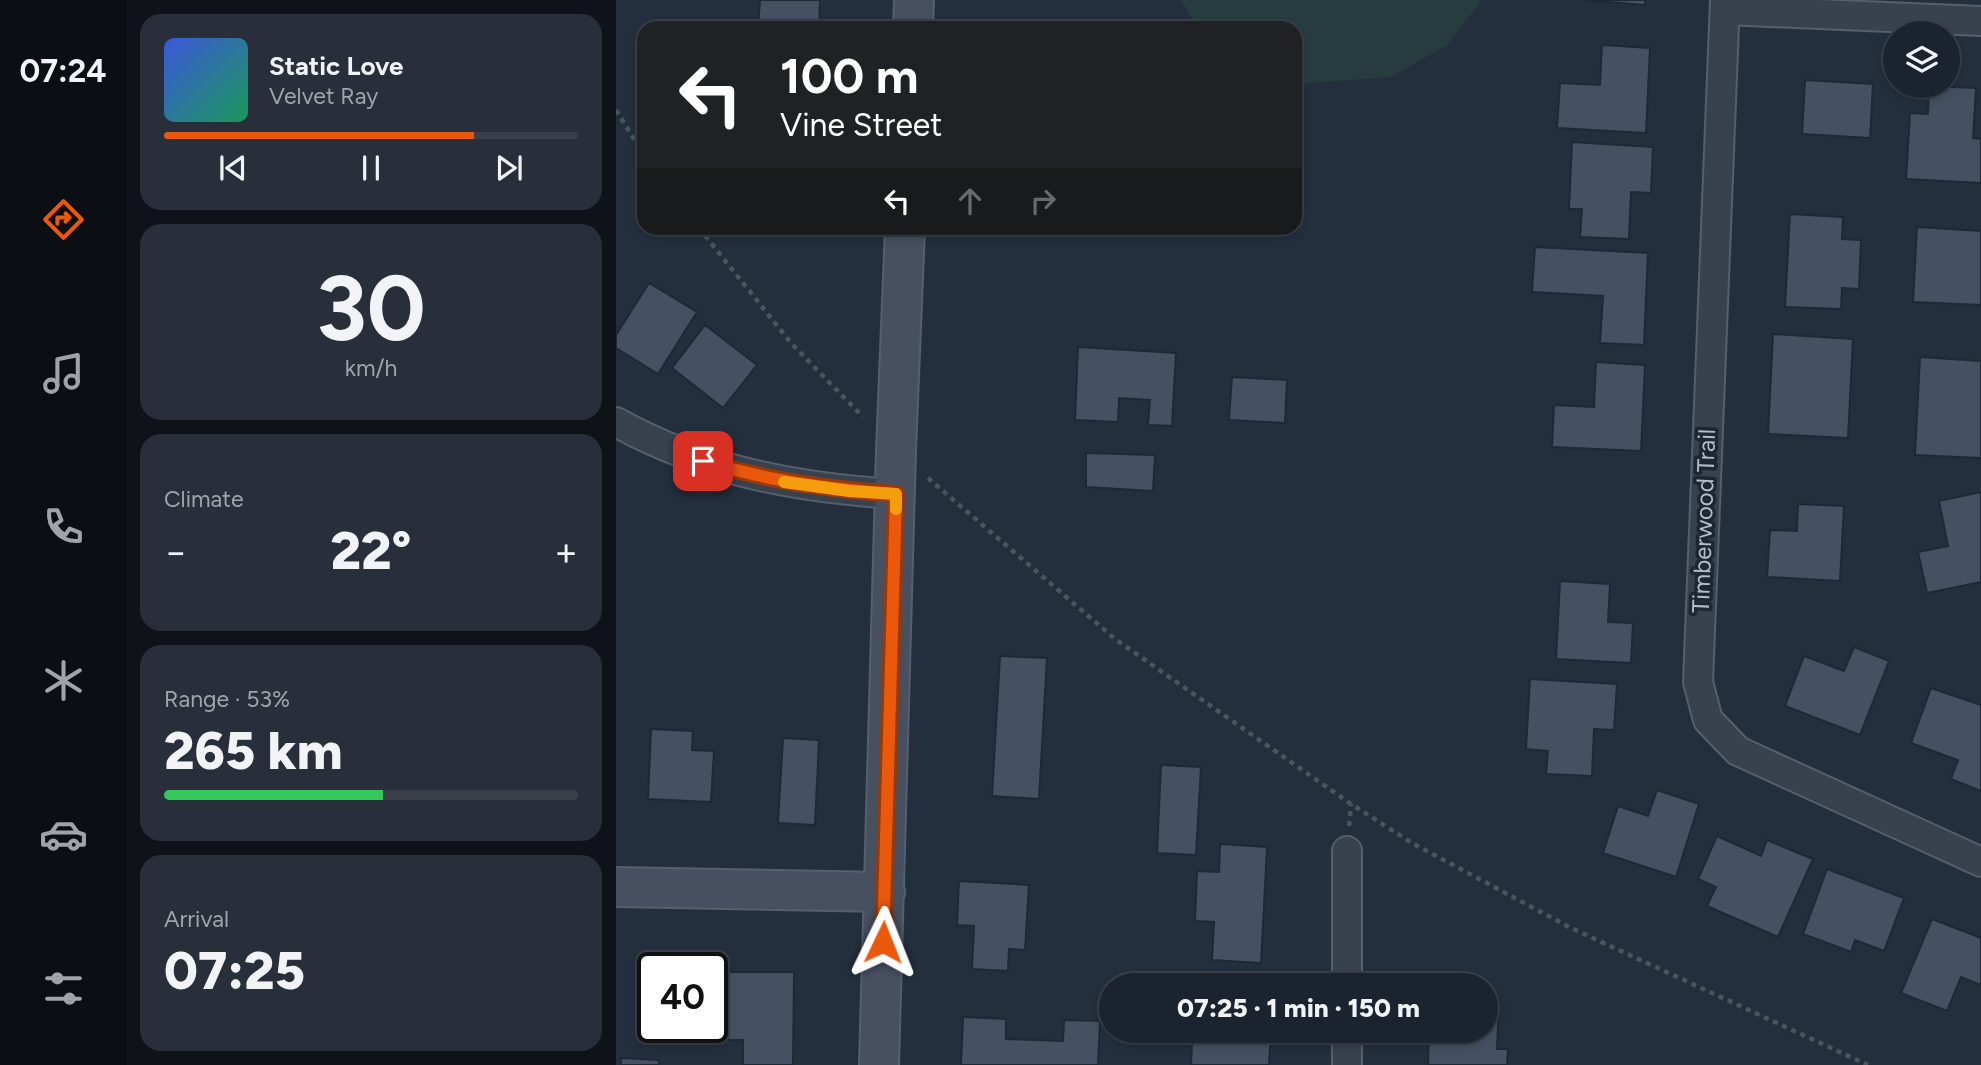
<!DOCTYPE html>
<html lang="en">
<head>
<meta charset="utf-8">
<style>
  body { margin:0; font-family:Figtree,sans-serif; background:#282f3a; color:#f1f3f6; height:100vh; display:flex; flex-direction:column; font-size:26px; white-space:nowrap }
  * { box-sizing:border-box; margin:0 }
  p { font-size:23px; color:#a0a4aa }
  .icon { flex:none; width:38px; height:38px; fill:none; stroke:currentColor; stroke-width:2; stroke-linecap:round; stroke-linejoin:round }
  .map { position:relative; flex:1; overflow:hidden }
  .panel { display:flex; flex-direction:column; gap:14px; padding:14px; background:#0f1319; width:490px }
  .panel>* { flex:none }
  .hud { position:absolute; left:21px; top:21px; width:665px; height:214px; border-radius:21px; box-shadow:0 4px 10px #0003,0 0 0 2px #39404a; background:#202124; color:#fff; overflow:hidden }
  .buttons { position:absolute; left:1267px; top:21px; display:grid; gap:14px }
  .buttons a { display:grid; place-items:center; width:77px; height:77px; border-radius:50%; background:#1b232e; box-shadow:0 4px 10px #0003,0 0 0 2px #39404a; font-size:35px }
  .speed { position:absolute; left:21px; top:952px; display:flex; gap:14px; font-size:35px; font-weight:700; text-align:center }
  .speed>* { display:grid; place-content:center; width:91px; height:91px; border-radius:50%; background:#1b232e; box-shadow:0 4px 10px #0003,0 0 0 2px #39404a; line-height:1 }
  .speed .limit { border:4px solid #111; border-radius:10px; background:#fff; color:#111 }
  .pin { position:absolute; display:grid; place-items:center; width:60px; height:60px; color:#fff; margin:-30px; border-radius:14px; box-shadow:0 4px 10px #0006 }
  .me { position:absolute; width:77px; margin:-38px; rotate:2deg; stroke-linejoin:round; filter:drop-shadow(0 0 5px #0008) }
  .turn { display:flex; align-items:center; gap:24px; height:147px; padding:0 28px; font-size:32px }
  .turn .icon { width:91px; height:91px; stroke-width:2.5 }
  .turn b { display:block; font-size:49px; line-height:60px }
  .lanes { display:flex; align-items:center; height:66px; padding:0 28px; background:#0003; justify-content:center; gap:35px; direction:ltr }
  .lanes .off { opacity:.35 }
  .big { font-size:52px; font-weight:800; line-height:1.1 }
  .panel .card { flex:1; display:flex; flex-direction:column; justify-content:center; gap:10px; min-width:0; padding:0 24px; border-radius:21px; background:#282f3a }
  .panel .dial { align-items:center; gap:0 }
  .dial b { font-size:91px; line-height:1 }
  .song { display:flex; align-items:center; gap:21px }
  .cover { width:84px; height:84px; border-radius:10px; background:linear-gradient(135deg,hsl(230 70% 55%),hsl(150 70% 35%)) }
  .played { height:7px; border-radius:4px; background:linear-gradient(90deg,#ea580c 75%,#39404a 75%) }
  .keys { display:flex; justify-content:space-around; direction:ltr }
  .heat { display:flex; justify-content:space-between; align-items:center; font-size:38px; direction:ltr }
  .charge { height:10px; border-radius:5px; background:linear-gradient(90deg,#34c759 53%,#39404a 0) }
  .trip { position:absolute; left:483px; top:973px; width:399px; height:70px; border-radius:35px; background:#1b232e; box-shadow:0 4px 10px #0003,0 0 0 2px #39404a; font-weight:800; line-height:70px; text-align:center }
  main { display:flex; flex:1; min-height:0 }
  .menu { display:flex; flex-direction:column; width:126px; justify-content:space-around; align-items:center; background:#0b0e12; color:#a0a4aa }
  .menu .icon { width:49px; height:49px }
  .menu .on { color:#ea580c }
  .menu b { font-size:32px; color:#f1f3f6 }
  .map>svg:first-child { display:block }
  .green { fill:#263c3f }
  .building { fill:#455162; stroke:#1f2835; stroke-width:2 }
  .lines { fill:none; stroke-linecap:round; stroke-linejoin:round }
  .street-casing { stroke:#565f6c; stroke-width:32 }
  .secondary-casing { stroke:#565f6c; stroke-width:42 }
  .path { stroke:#44595c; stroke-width:4.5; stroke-dasharray:5 5; stroke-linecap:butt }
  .street { stroke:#38414e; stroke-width:28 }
  .secondary { stroke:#465061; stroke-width:38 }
  .route-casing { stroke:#983908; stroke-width:18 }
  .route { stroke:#ea580c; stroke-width:12 }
  .slow { stroke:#f59e0b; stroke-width:12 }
  .labels { text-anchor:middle; stroke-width:7; stroke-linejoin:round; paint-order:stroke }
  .street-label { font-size:24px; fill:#b4bcc9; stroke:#1d2633 }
</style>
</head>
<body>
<main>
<nav class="menu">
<b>07:24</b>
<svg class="icon on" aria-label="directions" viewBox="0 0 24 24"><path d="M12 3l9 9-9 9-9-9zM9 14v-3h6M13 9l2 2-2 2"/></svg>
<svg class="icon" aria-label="music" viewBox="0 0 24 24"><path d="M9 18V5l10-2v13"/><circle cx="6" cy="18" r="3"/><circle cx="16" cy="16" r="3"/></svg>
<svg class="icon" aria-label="phone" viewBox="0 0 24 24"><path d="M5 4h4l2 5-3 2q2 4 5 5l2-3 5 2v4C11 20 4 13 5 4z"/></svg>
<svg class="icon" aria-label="climate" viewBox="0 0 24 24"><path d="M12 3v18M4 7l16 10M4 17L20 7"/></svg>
<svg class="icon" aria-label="car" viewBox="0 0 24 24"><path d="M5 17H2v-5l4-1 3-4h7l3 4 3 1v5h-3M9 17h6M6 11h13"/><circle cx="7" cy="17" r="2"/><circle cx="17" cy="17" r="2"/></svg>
<svg class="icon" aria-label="filters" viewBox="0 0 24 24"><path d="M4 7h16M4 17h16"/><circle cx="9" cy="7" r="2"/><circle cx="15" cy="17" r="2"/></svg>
</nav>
<section class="panel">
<div class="card">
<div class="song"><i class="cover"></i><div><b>Static Love</b><p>Velvet Ray</p></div></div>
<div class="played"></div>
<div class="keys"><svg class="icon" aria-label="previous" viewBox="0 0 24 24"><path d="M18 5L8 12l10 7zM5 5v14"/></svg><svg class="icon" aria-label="pause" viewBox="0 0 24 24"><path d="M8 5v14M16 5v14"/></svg><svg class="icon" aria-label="next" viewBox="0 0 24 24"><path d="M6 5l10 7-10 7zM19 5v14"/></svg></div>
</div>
<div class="card dial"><b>30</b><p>km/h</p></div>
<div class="card"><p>Climate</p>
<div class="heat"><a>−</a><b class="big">22°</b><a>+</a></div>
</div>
<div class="card"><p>Range · 53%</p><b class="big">265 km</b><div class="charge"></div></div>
<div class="card"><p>Arrival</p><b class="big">07:25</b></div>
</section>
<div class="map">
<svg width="1365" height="1065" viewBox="0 0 1365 1065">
  <rect width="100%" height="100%" fill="#242f3e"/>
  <path class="green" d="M565 0H866L832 44 776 77 679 84V28H582Z"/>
  <path class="building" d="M144 0H204L203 28H142Z
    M968 0H1029V5Z
    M986 45 1034 48 1030 133 941 128 944 83 984 85Z
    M28 51V73L22 52Z
    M1189 80 1257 84 1254 138 1186 134Z
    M1313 86 1360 88 1357 138 1365 139V183L1290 179 1294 113 1312 114Z
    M956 142 1037 147 1035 193 1015 192 1013 239 964 237 966 209H953Z
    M1174 214 1227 217 1226 239 1245 240 1243 289 1226 288 1225 309 1169 307Z
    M1301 227 1365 231V305L1297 302Z
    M154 228H200L199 234 154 231Z
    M919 247 1032 253 1028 345 984 343 987 296 916 292Z
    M33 283 81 312 42 374 0 348V335Z
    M89 325 141 365 107 408 56 368Z
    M1157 334 1237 339 1232 438 1152 434Z
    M462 347 560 353 556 426 532 425 534 400 503 398 502 422 459 420Z
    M1304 357 1365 361V458L1299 455Z
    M980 362 1029 365 1025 451 936 447 938 405 978 407Z
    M616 377 671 380 669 423 613 420Z
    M470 453 539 455 537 491 470 487Z
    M1365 492V582L1311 593 1302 552 1332 546 1323 501Z
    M1182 504 1228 506 1224 581 1151 577 1154 530 1181 531Z
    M944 581 994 584 992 622 1017 623 1015 663 940 659Z
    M1238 647 1273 661 1244 735 1169 706 1188 656 1228 671Z
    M384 656 431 658 423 799 376 796Z
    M914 679 1001 684 998 730 978 729 976 776 930 774 932 751 910 749Z
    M1315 688 1365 705V791L1335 779 1342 760 1295 743Z
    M35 729 77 731 76 750 98 751 95 802 32 799Z
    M167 738 203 740 199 825 162 823Z
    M545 765 585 767 580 855 541 853Z
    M1041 790 1083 804 1060 877 987 853 1002 806 1032 816Z
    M1101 836 1145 856 1151 840 1197 859 1162 937 1091 906 1100 887 1082 879Z
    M604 844 651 847 645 963 596 960 598 922 579 921 581 871 603 872Z
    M1211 869 1288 898 1268 951 1239 940 1235 952 1187 934Z
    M343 881 413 885 409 950 393 949 392 971 356 969 358 926 341 925Z
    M1316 919 1365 938V985L1345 977 1331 1011 1285 993Z
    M96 972H178L177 1065H127V1040H54V1027H96Z
    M870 999 883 1000 881 1049H892L891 1065H812L813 1031H870Z
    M347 1017 390 1019V1039L447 1041 448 1020 484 1021 482 1065H345Z
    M598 1031H655L653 1065H575L576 1043 598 1044Z
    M5 1058 43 1060V1065H5Z"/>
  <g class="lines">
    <defs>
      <path id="street" d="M1109 0 1082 682 1092 720 1122 751 1365 862
        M1109 10 1365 21
        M0 422C88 471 181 488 280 494
        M731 985V851
        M731 1065V1031"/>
      <path id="secondary" d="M297 28 298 0
        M0 887 269 892
        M263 1065 280 450 289 228"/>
    </defs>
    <use href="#street" class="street-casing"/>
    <use href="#secondary" class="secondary-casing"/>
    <path class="path" d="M0 110 28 155
      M83 228 175 343 247 417
      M312 478 499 639 735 804 796 843 953 927 1252 1065
      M733 826 735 804"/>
    <use href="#street" class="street"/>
    <use href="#secondary" class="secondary"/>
  </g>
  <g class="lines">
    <defs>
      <path id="route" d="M87 461C152 481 213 489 280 494L267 942"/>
    </defs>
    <use href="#route" class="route-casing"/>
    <use href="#route" class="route"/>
    <path class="slow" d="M168 482 233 491 280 494V509"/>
  </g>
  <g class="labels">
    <g class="street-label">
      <text transform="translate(1088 521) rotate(-88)" y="8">Timberwood Trail</text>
    </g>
  </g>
</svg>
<div class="buttons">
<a><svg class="icon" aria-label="layers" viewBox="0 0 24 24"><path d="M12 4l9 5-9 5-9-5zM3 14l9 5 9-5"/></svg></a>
</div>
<div class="speed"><div class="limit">40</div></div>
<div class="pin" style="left:87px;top:461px;background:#d93025"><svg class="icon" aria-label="arrive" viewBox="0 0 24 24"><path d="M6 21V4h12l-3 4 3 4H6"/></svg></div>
<svg class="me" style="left:267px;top:942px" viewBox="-20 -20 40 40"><path d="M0-17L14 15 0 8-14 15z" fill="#ea580c" stroke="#fff" stroke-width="4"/></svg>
<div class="trip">07:25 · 1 min · 150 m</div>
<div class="hud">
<div class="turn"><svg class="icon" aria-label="left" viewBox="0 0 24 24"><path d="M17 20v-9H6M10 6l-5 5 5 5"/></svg><div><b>100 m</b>Vine Street</div></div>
<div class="lanes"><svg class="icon" aria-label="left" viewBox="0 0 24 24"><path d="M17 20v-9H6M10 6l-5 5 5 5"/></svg><svg class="icon off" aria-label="ahead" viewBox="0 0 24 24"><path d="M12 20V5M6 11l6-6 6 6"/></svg><svg class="icon off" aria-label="right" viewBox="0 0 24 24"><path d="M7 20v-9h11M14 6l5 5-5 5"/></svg></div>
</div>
</div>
</main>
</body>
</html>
